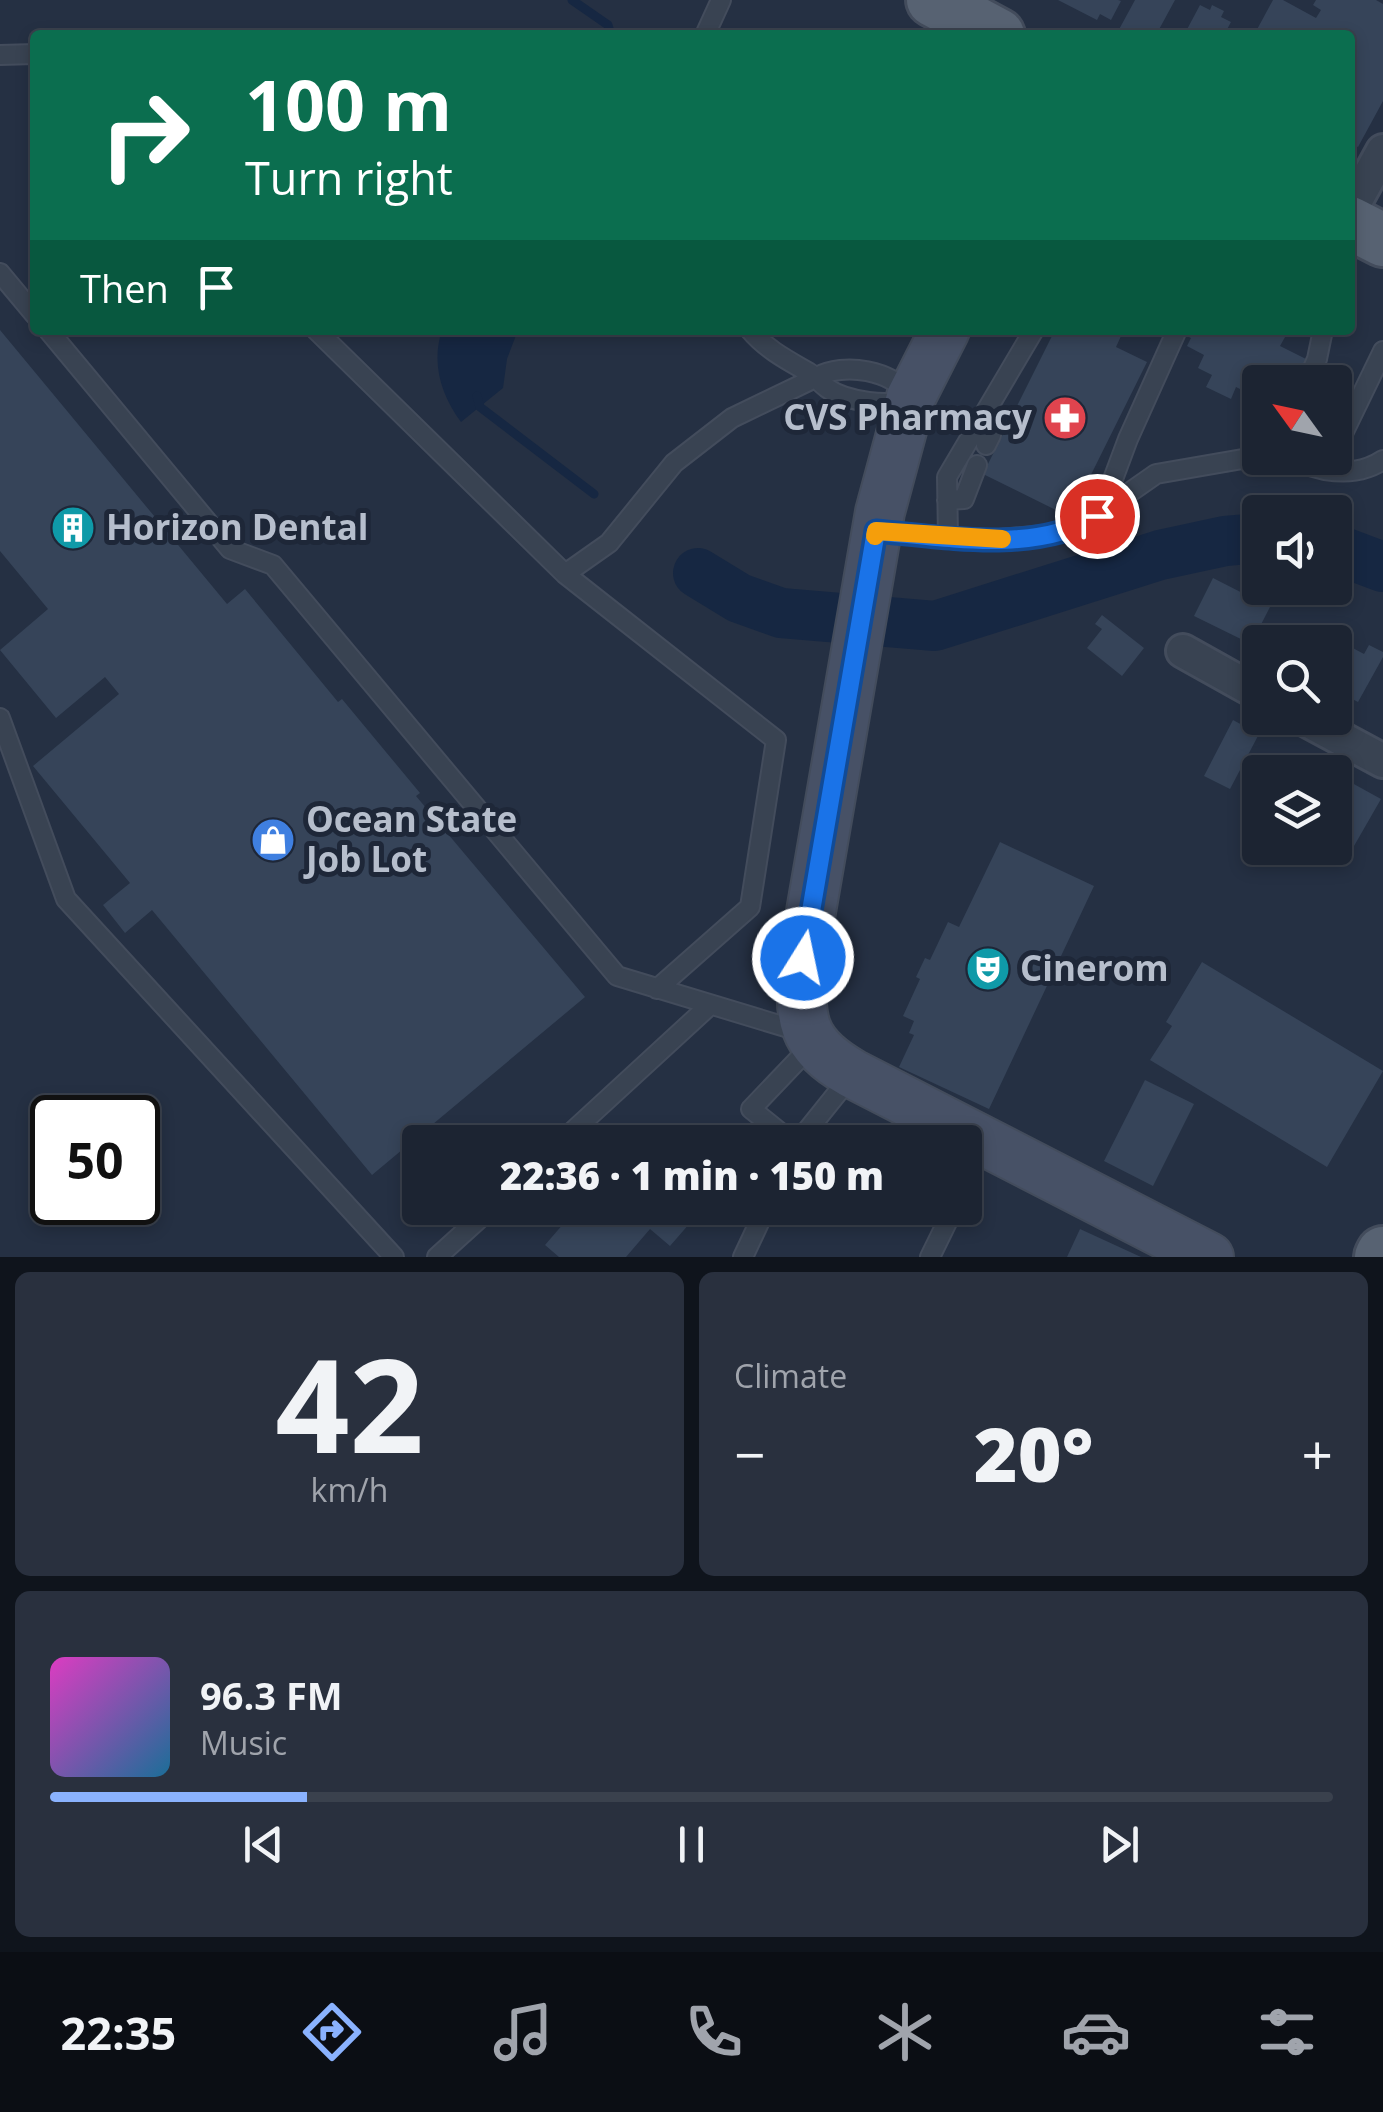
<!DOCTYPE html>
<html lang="en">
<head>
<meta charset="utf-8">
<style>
  body { margin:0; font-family:"Open Sans",sans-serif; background:#29303e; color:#f1f3f6; height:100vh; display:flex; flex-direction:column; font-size:38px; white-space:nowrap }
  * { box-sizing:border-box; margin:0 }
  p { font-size:32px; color:#a0a4ac }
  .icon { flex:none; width:55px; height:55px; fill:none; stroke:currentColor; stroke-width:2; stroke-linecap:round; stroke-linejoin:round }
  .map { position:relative; height:1257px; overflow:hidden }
  .sheet { display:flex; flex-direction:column; gap:15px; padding:15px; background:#0f141c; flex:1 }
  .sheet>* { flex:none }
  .guide { position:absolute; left:30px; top:30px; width:1325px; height:305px; border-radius:10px; box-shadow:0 5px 15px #0003,0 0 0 2px #3a414d; background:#0b6e4f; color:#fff; overflow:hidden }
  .needle { width:65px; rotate:303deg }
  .controls { position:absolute; left:1242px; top:365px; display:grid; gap:20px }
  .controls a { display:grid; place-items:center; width:110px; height:110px; border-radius:10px; background:#1c2432; box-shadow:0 5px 15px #0003,0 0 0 2px #3a414d; font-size:50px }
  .speed { position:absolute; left:30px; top:1095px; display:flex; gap:20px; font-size:50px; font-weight:700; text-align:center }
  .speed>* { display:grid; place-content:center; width:130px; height:130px; border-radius:50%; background:#1c2432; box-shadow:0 5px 15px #0003,0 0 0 2px #3a414d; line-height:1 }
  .speed .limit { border:5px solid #111; border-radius:15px; background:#fff; color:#111 }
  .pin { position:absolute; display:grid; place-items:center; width:85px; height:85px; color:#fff; margin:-42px; border:5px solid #fff; border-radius:50%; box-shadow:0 2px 10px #0007 }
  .me { position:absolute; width:110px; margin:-55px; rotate:10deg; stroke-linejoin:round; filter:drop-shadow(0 0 8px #0008) }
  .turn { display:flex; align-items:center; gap:35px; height:210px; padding:0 50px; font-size:45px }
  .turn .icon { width:130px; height:130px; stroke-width:2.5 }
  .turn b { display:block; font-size:70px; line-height:85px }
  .then { display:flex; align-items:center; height:95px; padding:0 50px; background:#0003; gap:20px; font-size:38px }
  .big { font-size:75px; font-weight:800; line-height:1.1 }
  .sheet .card { flex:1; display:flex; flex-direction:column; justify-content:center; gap:15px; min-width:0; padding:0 35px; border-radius:15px; background:#29303e }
  .sheet .dial { align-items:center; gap:0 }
  .dial b { font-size:130px; line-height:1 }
  .song { display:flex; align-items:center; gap:30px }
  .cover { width:120px; height:120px; border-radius:15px; background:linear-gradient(135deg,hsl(310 70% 55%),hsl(200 70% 35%)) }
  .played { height:10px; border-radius:5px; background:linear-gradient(90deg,#8ab2fe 20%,#3a414d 20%) }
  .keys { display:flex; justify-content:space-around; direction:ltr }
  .heat { display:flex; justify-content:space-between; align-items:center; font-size:55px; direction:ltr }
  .sheet .tiles { flex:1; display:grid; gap:15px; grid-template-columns:1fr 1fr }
  .card:last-child { grid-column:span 2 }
  .trip { position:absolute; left:402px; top:1125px; width:580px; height:100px; border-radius:10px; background:#1c2432; box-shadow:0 5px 15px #0003,0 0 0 2px #3a414d; font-weight:800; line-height:100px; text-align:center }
  .tabs { display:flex; height:160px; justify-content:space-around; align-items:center; background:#0b0e14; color:#a0a4ac }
  .tabs .icon { width:70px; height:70px }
  .tabs .current { color:#8ab2fe }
  .tabs b { font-size:45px; color:#f1f3f6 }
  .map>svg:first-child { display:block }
  .water { fill:#162742 }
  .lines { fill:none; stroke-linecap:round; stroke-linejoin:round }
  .stream { stroke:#162742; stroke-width:9 }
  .river { stroke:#162742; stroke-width:50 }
  .building { fill:#364459 }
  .lane-casing { stroke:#434c5c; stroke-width:22 }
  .street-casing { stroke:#434c5c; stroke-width:38 }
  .secondary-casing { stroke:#434c5c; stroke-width:52 }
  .primary-casing { stroke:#434c5c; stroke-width:58 }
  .lane { stroke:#394352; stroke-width:18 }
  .street { stroke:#394352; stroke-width:32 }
  .secondary { stroke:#475166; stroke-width:48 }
  .primary { stroke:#576272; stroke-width:52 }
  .route-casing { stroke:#114b97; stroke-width:25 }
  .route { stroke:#1a73e8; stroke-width:18 }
  .slow { stroke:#f59e0b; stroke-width:18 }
  .labels { text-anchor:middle; stroke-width:10; stroke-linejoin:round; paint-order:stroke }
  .poi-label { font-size:35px; font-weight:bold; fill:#b6becc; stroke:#1e2738; text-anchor:start }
</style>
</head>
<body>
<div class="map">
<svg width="1383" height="1257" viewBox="0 0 1383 1257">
  <rect width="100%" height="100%" fill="#253043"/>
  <path class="water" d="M442 330H518L507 359 503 388 461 422C441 395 431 363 442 330Z"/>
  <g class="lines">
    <path class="stream" d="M572 0 608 25 611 35
      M477 396 480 407 594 494"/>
    <path class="river" d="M1335 549 1383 567
      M698 573 739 598 781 613 935 626 1160 555 1225 541 1260 538"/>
  </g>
  <path class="building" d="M1058 0H1118L1121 1 1111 20 1100 14 1097 20Z
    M1135 0H1175L1156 35H1116Z
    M1273 0H1283L1316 18 1321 10 1313 5 1316 0H1376L1383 4V101L1358 147 1350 143V35H1254Z
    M1200 5 1210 10 1212 5 1224 11 1221 17 1231 22 1224 35H1184Z
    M0 330 227 604 245 589 338 702 342 699 420 793 416 796 585 997 372 1175 152 910 125 933 103 905 130 883 33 766 119 694 105 677 56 718 0 650 48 609 0 551Z
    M1055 330H1109L1121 336 1116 347 1147 362 1070 517 983 474Z
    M1175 330H1289L1280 346 1306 359 1295 382H1280L1267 376 1263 382 1255 380 1248 393 1236 387 1231 399 1206 387 1212 375 1198 368 1204 355 1187 346 1191 338Z
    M1213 578 1270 607 1251 644 1194 616Z
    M1102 615 1144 648 1122 676 1087 648 1102 629 1095 624Z
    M1369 645 1383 652V657L1358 702 1335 690V672L1349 646 1364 654Z
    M1233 720 1259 734 1230 789 1204 776Z
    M1293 756 1325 772H1284Z
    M1352 783 1381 799 1354 846 1335 835V813Z
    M1000 842 1094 886 989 1109 899 1067 914 1035 909 1033 914 1021 903 1016 920 979 916 977 925 958 930 960 948 922 959 927Z
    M1202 962 1383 1071 1327 1167 1150 1060 1172 1026 1166 1022Z
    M1145 1080 1194 1104 1153 1186 1104 1161Z
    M577 1208H672L690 1223 670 1246 650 1229 626 1257H559L545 1245Z
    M1080 1229 1141 1257H1067Z"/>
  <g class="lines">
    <defs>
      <path id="lane" d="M705 35 721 0
        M0 55 35 54
        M0 273 35 315
        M48 330 230 549 273 565 617 976 802 1032
        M316 330 565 574 776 740 750 907 657 989
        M1307 382 1317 359 1323 330
        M979 420 991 435 986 445
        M1335 450 1383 351
        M1280 458 1325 470
        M1331 458 1325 470C1346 473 1365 472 1383 460
        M947 500 964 499 977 465
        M1100 514 1128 439 1177 330
        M876 531 988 540 1046 535 1080 527 1156 474 1260 456
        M948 537 947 477 1034 330
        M565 574 609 543 674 463 732 418 817 377C843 362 894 370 911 397 892 409 845 401 827 388 820 383 816 377 808 372 787 360 766 349 750 330
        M0 718 66 899 394 1257
        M561 1142 709 1006
        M792 1142 751 1109 813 1044
        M798 1142 851 1076
        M965 1180 981 1140
        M437 1257 491 1208
        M743 1257 766 1208
        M930 1257 954 1208"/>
      <path id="street" d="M1350 211 1383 151
        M1183 651 1260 694
        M1303 718 1383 761"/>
      <path id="secondary" d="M945 330 911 397 880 512 803 958C800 1017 797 1042 853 1074L1209 1257"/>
      <path id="primary" d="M933 0 998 35
        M1350 223 1383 240
        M1381 1257 1383 1253"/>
    </defs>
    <use href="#lane" class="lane-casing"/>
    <use href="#street" class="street-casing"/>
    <use href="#secondary" class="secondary-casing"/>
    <use href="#primary" class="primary-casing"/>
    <use href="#lane" class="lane"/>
    <use href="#street" class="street"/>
    <use href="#secondary" class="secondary"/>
    <use href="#primary" class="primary"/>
  </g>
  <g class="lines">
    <defs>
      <path id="route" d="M803 958 876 531C943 537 1037 554 1097 516"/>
    </defs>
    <use href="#route" class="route-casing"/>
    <use href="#route" class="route"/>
    <path class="slow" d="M875 536 876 531 1002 539"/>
  </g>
  <defs>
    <symbol id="pharmacy-disc" viewBox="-11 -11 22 22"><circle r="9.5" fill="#e0444e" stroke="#1e2738"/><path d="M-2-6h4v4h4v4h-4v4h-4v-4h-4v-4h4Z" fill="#fff"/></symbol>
    <symbol id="building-disc" viewBox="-11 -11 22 22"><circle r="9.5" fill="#0f9aa8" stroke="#1e2738"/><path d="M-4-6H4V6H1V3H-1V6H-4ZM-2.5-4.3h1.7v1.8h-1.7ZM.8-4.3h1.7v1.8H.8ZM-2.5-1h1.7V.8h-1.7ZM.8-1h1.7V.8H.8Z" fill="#fff"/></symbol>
    <symbol id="shop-disc" viewBox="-11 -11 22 22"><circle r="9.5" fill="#3f7fe0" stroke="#1e2738"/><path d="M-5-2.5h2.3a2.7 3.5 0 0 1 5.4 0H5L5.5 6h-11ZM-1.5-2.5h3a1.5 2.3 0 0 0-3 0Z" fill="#fff"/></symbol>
    <symbol id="theatre-disc" viewBox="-11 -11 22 22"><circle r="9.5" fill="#0f9aa8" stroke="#1e2738"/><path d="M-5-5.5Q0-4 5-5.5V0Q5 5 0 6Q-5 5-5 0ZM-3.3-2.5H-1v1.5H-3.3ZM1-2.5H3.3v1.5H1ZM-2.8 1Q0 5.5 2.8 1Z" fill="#fff"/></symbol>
  </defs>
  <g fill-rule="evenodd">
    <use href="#pharmacy-disc" x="1040" y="393" width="50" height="50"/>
    <use href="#building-disc" x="48" y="503" width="50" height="50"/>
    <use href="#shop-disc" x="248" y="815" width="50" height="50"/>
    <use href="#theatre-disc" x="963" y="944" width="50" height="50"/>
  </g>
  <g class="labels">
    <g class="poi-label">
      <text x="1032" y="430" text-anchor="end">CVS Pharmacy</text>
      <text x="106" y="540">Horizon Dental</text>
      <text x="306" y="832">Ocean State<tspan x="306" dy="40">Job Lot</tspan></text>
      <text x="1020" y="981">Cinerom</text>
    </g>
  </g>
</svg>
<div class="controls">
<a><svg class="needle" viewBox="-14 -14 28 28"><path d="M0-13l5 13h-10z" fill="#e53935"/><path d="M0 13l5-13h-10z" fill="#a0a4ac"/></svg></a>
<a><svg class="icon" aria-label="sound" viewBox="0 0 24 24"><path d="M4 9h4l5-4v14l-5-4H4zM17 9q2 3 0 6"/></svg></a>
<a><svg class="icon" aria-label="search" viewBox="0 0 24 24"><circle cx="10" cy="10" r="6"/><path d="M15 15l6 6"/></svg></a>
<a><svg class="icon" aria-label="layers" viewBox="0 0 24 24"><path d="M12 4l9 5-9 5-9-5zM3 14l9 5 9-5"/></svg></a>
</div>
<div class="speed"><div class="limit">50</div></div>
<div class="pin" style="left:1097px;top:516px;background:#d93025"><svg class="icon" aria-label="arrive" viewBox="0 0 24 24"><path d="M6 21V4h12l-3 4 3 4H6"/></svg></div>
<svg class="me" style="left:803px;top:958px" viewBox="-20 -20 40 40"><circle r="17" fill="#1a73e8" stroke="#fff" stroke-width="3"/><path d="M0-11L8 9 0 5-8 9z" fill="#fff"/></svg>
<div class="trip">22:36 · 1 min · 150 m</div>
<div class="guide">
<div class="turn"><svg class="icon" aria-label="right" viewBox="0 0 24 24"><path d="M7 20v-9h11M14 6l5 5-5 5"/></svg><div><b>100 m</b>Turn right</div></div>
<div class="then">Then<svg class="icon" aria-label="arrive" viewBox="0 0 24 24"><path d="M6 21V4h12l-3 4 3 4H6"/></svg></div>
</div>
</div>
<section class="sheet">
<div class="tiles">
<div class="card dial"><b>42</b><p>km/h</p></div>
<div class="card"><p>Climate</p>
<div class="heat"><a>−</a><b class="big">20°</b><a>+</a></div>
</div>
<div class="card">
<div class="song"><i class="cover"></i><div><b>96.3 FM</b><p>Music</p></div></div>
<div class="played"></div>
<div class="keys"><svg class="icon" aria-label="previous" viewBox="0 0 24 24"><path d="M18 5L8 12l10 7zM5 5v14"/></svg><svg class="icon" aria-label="pause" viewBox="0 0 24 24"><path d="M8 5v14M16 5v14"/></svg><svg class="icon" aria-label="next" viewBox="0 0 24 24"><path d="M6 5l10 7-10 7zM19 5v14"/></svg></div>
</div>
</div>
</section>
<nav class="tabs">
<b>22:35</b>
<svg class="icon current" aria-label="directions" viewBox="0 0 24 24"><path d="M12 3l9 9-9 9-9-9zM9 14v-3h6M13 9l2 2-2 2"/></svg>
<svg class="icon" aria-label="music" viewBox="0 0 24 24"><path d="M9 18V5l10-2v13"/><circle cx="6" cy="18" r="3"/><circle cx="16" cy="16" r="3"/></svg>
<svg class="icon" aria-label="phone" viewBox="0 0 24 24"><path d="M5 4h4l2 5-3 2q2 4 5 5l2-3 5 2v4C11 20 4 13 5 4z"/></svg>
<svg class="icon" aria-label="climate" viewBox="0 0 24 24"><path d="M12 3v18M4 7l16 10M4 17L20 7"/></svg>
<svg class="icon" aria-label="car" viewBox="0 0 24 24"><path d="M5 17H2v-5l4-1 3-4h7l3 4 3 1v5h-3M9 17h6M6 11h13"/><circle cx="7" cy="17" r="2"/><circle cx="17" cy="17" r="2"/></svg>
<svg class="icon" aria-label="filters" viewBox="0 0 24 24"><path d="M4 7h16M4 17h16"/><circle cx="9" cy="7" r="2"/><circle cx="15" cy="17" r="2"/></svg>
</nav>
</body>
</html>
